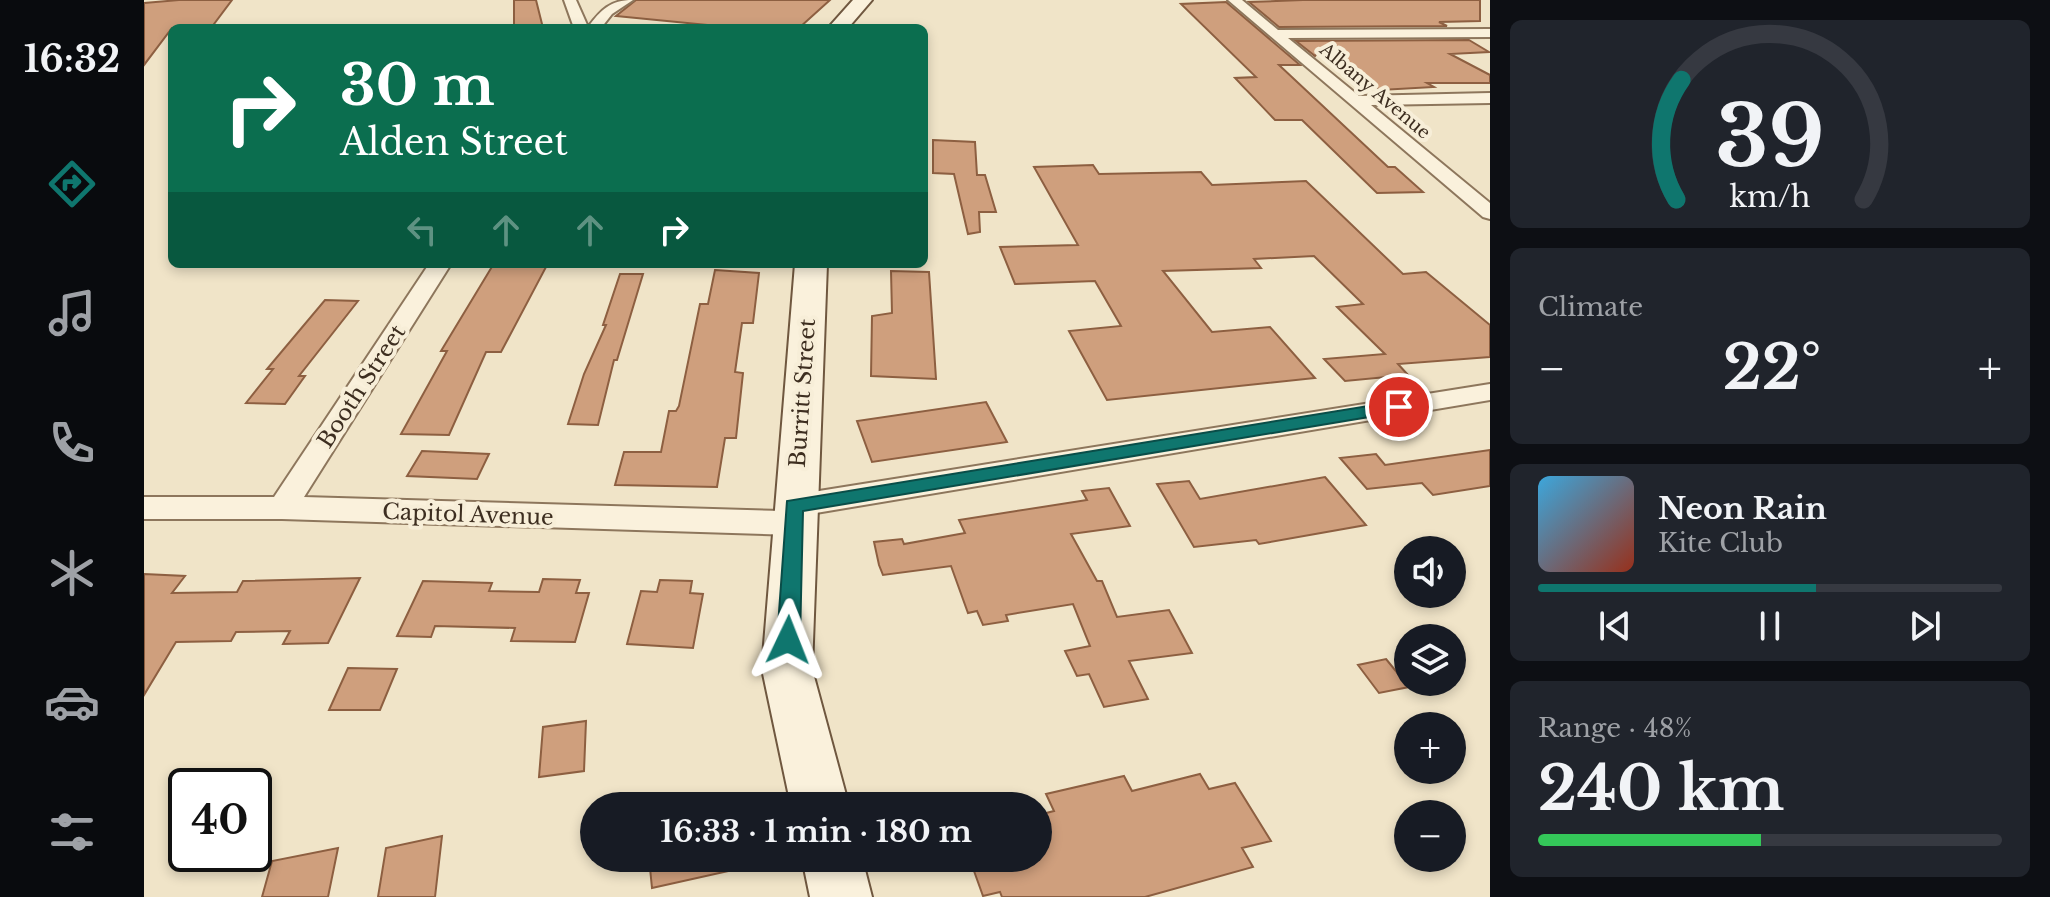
<!DOCTYPE html>
<html lang="en">
<head>
<meta charset="utf-8">
<style>
  body { margin:0; font-family:"Libre Baskerville",serif; background:#20242c; color:#f1f3f6; height:100vh; display:flex; flex-direction:column; font-size:30px; white-space:nowrap }
  * { box-sizing:border-box; margin:0 }
  p { font-size:26px; color:#9ea1a6 }
  .icon { flex:none; width:44px; height:44px; fill:none; stroke:currentColor; stroke-width:2; stroke-linecap:round; stroke-linejoin:round }
  .map { position:relative; flex:1; overflow:hidden }
  .sheet { display:flex; flex-direction:column; gap:20px; padding:20px; background:#0d0f14; width:560px }
  .sheet>* { flex:none }
  .guide { position:absolute; left:24px; top:24px; width:760px; height:244px; border-radius:12px; box-shadow:0 4px 12px #0003; background:#0b6e4f; color:#fff; overflow:hidden }
  .fabs { position:absolute; left:1250px; top:536px; display:grid; gap:16px }
  .fabs a { display:grid; place-items:center; width:72px; height:72px; border-radius:50%; background:#171b24; box-shadow:0 4px 12px #0003; font-size:40px }
  .speed { position:absolute; left:24px; top:768px; display:flex; gap:16px; font-size:40px; font-weight:700; text-align:center }
  .speed>* { display:grid; place-content:center; width:104px; height:104px; border-radius:50%; background:#171b24; box-shadow:0 4px 12px #0003; line-height:1 }
  .speed .limit { border:4px solid #111; border-radius:12px; background:#fff; color:#111 }
  .pin { position:absolute; display:grid; place-items:center; width:68px; height:68px; color:#fff; margin:-34px; border:4px solid #fff; border-radius:50%; box-shadow:0 2px 8px #0007 }
  .me { position:absolute; width:88px; margin:-44px; rotate:2deg; stroke-linejoin:round; filter:drop-shadow(0 0 6px #0008) }
  .turn { display:flex; align-items:center; gap:28px; height:168px; padding:0 40px; font-size:36px }
  .turn .icon { width:104px; height:104px; stroke-width:2.5 }
  .turn b { display:block; font-size:56px; line-height:68px }
  .lanes { display:flex; align-items:center; height:76px; padding:0 40px; background:#0003; justify-content:center; gap:40px; direction:ltr }
  .lanes .off { opacity:.35 }
  .big { font-size:60px; font-weight:700; line-height:1.1 }
  .sheet .card { flex:1; display:flex; flex-direction:column; justify-content:center; gap:12px; min-width:0; padding:0 28px; border-radius:12px; background:#20242c }
  .sheet .dial { align-items:center; gap:0 }
  .dial svg { height:208px; overflow:visible; fill:none; stroke:#363941; stroke-width:7; stroke-linecap:round; text-anchor:middle }
  .dial text { fill:#f1f3f6; stroke:none }
  .song { display:flex; align-items:center; gap:24px }
  .cover { width:96px; height:96px; border-radius:12px; background:linear-gradient(135deg,hsl(200 70% 55%),hsl(10 70% 35%)) }
  .played { height:8px; border-radius:4px; background:linear-gradient(90deg,#0f766e 60%,#363941 60%) }
  .keys { display:flex; justify-content:space-around; direction:ltr }
  .heat { display:flex; justify-content:space-between; align-items:center; font-size:44px; direction:ltr }
  .charge { height:12px; border-radius:6px; background:linear-gradient(90deg,#34c759 48%,#363941 0) }
  .trip { position:absolute; left:436px; top:792px; width:472px; height:80px; border-radius:40px; background:#171b24; box-shadow:0 4px 12px #0003; font-weight:700; line-height:80px; text-align:center }
  main { display:flex; flex:1; min-height:0 }
  .dock { display:flex; flex-direction:column; width:144px; justify-content:space-around; align-items:center; background:#090b0e; color:#9ea1a6 }
  .dock .icon { width:56px; height:56px }
  .dock .active { color:#0f766e }
  .dock b { font-size:36px; color:#f1f3f6 }
  .map>svg:first-child { display:block }
  .building { fill:#cf9f7d; stroke:#8d5f41; stroke-width:2 }
  .lines { fill:none; stroke-linecap:round; stroke-linejoin:round }
  .street-casing { stroke:#8d765c; stroke-width:4 }
  .secondary-casing { stroke:#6f573f; stroke-width:4 }
  .street { fill:#faf1dc; fill-rule:evenodd }
  .secondary { fill:#faf1dc; fill-rule:evenodd }
  .route { fill:#0f766e; stroke:#0a4d48; stroke-width:2 }
  .labels { text-anchor:middle; stroke-width:8; stroke-linejoin:round; paint-order:stroke }
  .far-street-label { font-size:18px; fill:#3d2e20; stroke:#f7eed8 }
  .street-label { font-size:22px; fill:#3d2e20; stroke:#f7eed8 }
</style>
</head>
<body>
<main>
<nav class="dock">
<b>16:32</b>
<svg class="icon active" aria-label="directions" viewBox="0 0 24 24"><path d="M12 3l9 9-9 9-9-9zM9 14v-3h6M13 9l2 2-2 2"/></svg>
<svg class="icon" aria-label="music" viewBox="0 0 24 24"><path d="M9 18V5l10-2v13"/><circle cx="6" cy="18" r="3"/><circle cx="16" cy="16" r="3"/></svg>
<svg class="icon" aria-label="phone" viewBox="0 0 24 24"><path d="M5 4h4l2 5-3 2q2 4 5 5l2-3 5 2v4C11 20 4 13 5 4z"/></svg>
<svg class="icon" aria-label="climate" viewBox="0 0 24 24"><path d="M12 3v18M4 7l16 10M4 17L20 7"/></svg>
<svg class="icon" aria-label="car" viewBox="0 0 24 24"><path d="M5 17H2v-5l4-1 3-4h7l3 4 3 1v5h-3M9 17h6M6 11h13"/><circle cx="7" cy="17" r="2"/><circle cx="17" cy="17" r="2"/></svg>
<svg class="icon" aria-label="filters" viewBox="0 0 24 24"><path d="M4 7h16M4 17h16"/><circle cx="9" cy="7" r="2"/><circle cx="15" cy="17" r="2"/></svg>
</nav>
<div class="map">
<svg width="1346" height="897" viewBox="0 0 1346 897">
  <rect width="100%" height="100%" fill="#f0e4c8"/>
  <path class="building" d="M35 0H88L67 28H28L0 65V3Z
    M370 0H392L399 28H370Z
    M492 0H686L655 28H594L472 16Z
    M1159 0H1336V21L1295 22 1303 26 1135 27 1105 2Z
    M1082 2 1156 65H1135L1244 167H1251L1279 192 1233 193 1158 120H1131L1091 78 1112 77 1037 4Z
    M1325 40 1345 52 1306 54 1346 75V83H1283L1290 87 1236 90 1200 64H1190L1174 52 1171 56 1152 41Z
    M789 140 831 142 833 175H841L852 212H835L836 232 824 234 810 174 789 173Z
    M949 165 955 174 1057 172 1068 185 1162 181 1259 274 1282 272 1346 325V357L1254 364 1264 375 1201 381 1180 359 1241 354 1193 307 1219 304 1170 256 1110 259 1117 268 1019 271 1068 332 1126 327 1171 378 963 400 925 331 977 326 951 281 871 284 856 247 934 245 890 167Z
    M349 265 402 267 357 352H342L305 435 257 434 303 351H297Z
    M571 270 615 273 609 323H598L591 372 599 373 592 438H581L573 487 471 485 480 452H517L525 411H532L535 406 556 304H564Z
    M747 271 785 272 792 379 727 376 728 316 748 313Z
    M476 274H499L473 360H470L454 425 424 424 440 374 462 325H459Z
    M181 300 214 301 155 376H161L141 404 102 403 129 369H123Z
    M842 402 863 442 728 462 713 421Z
    M1346 450V486L1289 495 1278 483 1223 489 1196 458 1232 454 1241 465Z
    M278 451 345 454 333 479 263 476Z
    M1181 477 1222 525 1115 544 1112 540 1050 547 1013 484 1045 481 1056 499Z
    M965 488 986 526 927 534 953 581H958L973 617 1025 610 1048 653 985 661 1004 699 960 707 945 674 933 676 921 651 946 646 929 604 862 615 864 621 839 625 833 611 824 613 807 566 739 575 735 565 730 542 758 539 760 544 821 533 815 520 943 500 938 491Z
    M0 574 41 576 28 593 93 592 99 581 216 578 184 643 139 644 146 631 92 632 87 641 32 642 0 695Z
    M399 579 436 580 432 593H445L431 642 367 641 371 628 291 626 287 637 253 636 279 581 348 583 345 591 395 592Z
    M516 580 548 581 546 593 559 594 549 648 483 644 497 591 513 592Z
    M1242 659 1265 687 1235 693 1214 665Z
    M204 668 253 669 236 710H185Z
    M442 721 440 771 395 777 399 727Z
    M1056 774 1065 789 1091 783 1127 841 1098 848 1109 867 1001 897H858L856 892 839 896 830 871 846 867 843 858H894V815L910 811 902 794 980 776 988 791Z
    M298 836 291 897H234L242 848Z
    M194 848 184 897H118L128 861Z
    M505 858H597L598 868 508 888Z"/>
  <g class="lines">
    <defs>
      <path id="street" d="M420 0H432L444 27C457 10 466 0 489 0L468 14 457 28H430Z
        M1084 0H1098L1134 30 1346 29V37L1144 38 1215 96 1346 93V103L1227 105 1346 203V219L1339 217Z
        M285 264H307L160 497 638 511 635 506 639 498 650 495 1346 384V400L660 515 664 523 660 531 649 535 138 519H0V497H130Z"/>
      <path id="secondary" d="M709 0H728L704 28H684Z
        M651 264H683L668 669 705 806H647L618 669Z
        M658 858H718L728 897H666Z"/>
    </defs>
    <use href="#street" class="street-casing"/>
    <use href="#secondary" class="secondary-casing"/>
    <use href="#street" class="street"/>
    <use href="#secondary" class="secondary"/>
  </g>
  <path class="route" d="M1255 401 1264 407 1261 411 659 511 656 640 652 647 644 649 636 647 633 640 643 501Z"/>
  <g class="labels">
    <g class="far-street-label">
      <text transform="translate(1231 91) rotate(40)" y="6">Albany Avenue</text>
    </g>
    <g class="street-label">
      <text transform="translate(217 386) rotate(-57)" y="8">Booth Street</text>
      <text transform="translate(658 393) rotate(-86)" y="8">Burritt Street</text>
      <text transform="translate(324 514) rotate(2)" y="8">Capitol Avenue</text>
    </g>
  </g>
</svg>
<div class="fabs">
<a><svg class="icon" aria-label="sound" viewBox="0 0 24 24"><path d="M4 9h4l5-4v14l-5-4H4zM17 9q2 3 0 6"/></svg></a>
<a><svg class="icon" aria-label="layers" viewBox="0 0 24 24"><path d="M12 4l9 5-9 5-9-5zM3 14l9 5 9-5"/></svg></a>
<a>+</a>
<a>−</a>
</div>
<div class="speed"><div class="limit">40</div></div>
<div class="pin" style="left:1255px;top:407px;background:#d93025"><svg class="icon" aria-label="arrive" viewBox="0 0 24 24"><path d="M6 21V4h12l-3 4 3 4H6"/></svg></div>
<svg class="me" style="left:644px;top:640px" viewBox="-20 -20 40 40"><path d="M0-17L14 15 0 8-14 15z" fill="#0f766e" stroke="#fff" stroke-width="4"/></svg>
<div class="trip">16:33 · 1 min · 180 m</div>
<div class="guide">
<div class="turn"><svg class="icon" aria-label="right" viewBox="0 0 24 24"><path d="M7 20v-9h11M14 6l5 5-5 5"/></svg><div><b>30 m</b>Alden Street</div></div>
<div class="lanes"><svg class="icon off" aria-label="left" viewBox="0 0 24 24"><path d="M17 20v-9H6M10 6l-5 5 5 5"/></svg><svg class="icon off" aria-label="ahead" viewBox="0 0 24 24"><path d="M12 20V5M6 11l6-6 6 6"/></svg><svg class="icon off" aria-label="ahead" viewBox="0 0 24 24"><path d="M12 20V5M6 11l6-6 6 6"/></svg><svg class="icon" aria-label="right" viewBox="0 0 24 24"><path d="M7 20v-9h11M14 6l5 5-5 5"/></svg></div>
</div>
</div>
<section class="sheet">
<div class="card dial"><svg viewBox="0 0 100 80">
<path d="M14 69A42 42 0 1 1 86 69"/>
<path d="M14 69A42 42 0 0 1 16 23" stroke="#0f766e"/>
<text x="50" y="56" font-size="32" font-weight="700">39</text>
<text x="50" y="72" font-size="11">km/h</text>
</svg></div>
<div class="card"><p>Climate</p>
<div class="heat"><a>−</a><b class="big">22°</b><a>+</a></div>
</div>
<div class="card">
<div class="song"><i class="cover"></i><div><b>Neon Rain</b><p>Kite Club</p></div></div>
<div class="played"></div>
<div class="keys"><svg class="icon" aria-label="previous" viewBox="0 0 24 24"><path d="M18 5L8 12l10 7zM5 5v14"/></svg><svg class="icon" aria-label="pause" viewBox="0 0 24 24"><path d="M8 5v14M16 5v14"/></svg><svg class="icon" aria-label="next" viewBox="0 0 24 24"><path d="M6 5l10 7-10 7zM19 5v14"/></svg></div>
</div>
<div class="card"><p>Range · 48%</p><b class="big">240 km</b><div class="charge"></div></div>
</section>
</main>
</body>
</html>
